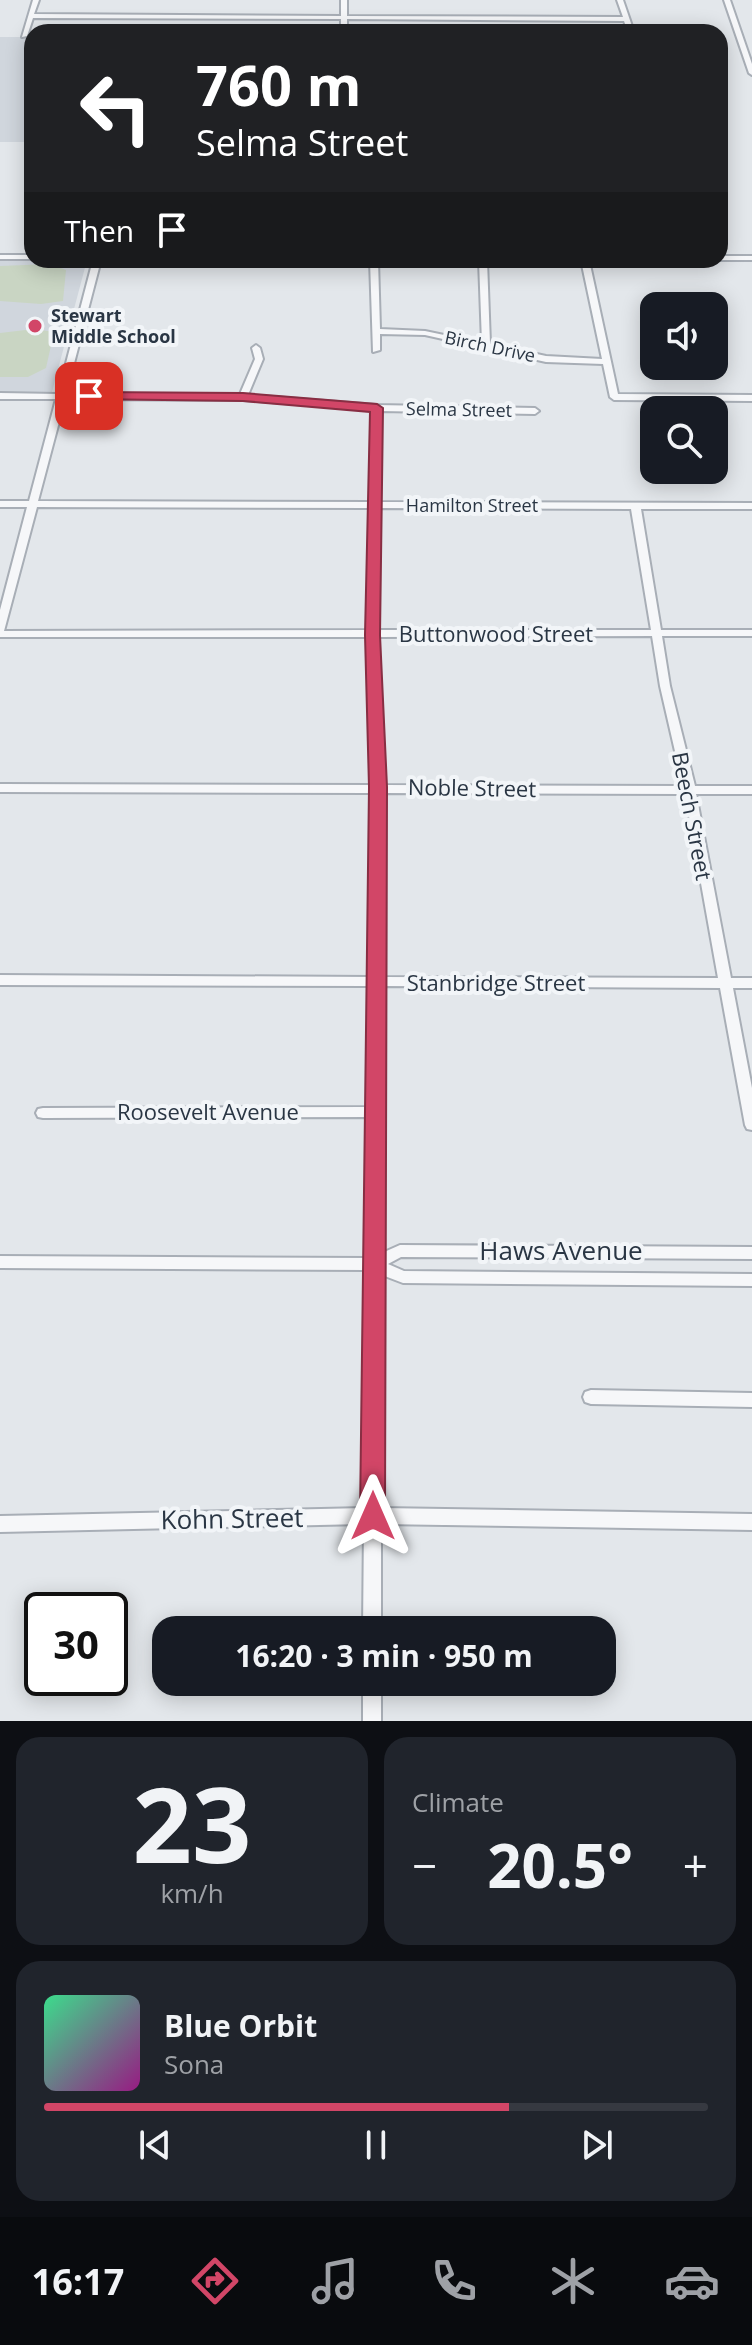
<!DOCTYPE html>
<html lang="en">
<head>
<meta charset="utf-8">
<style>
  body { margin:0; font-family:"Open Sans",sans-serif; background:#20242c; color:#f1f3f6; height:100vh; display:flex; flex-direction:column; font-size:30px; white-space:nowrap }
  * { box-sizing:border-box; margin:0 }
  p { font-size:26px; color:#9ea1a6 }
  .icon { flex:none; width:44px; height:44px; fill:none; stroke:currentColor; stroke-width:2; stroke-linecap:round; stroke-linejoin:round }
  .map { position:relative; height:1721px; overflow:hidden }
  .details { display:flex; flex-direction:column; gap:16px; padding:16px; background:#0d0f14; flex:1 }
  .details>* { flex:none }
  .top-card { position:absolute; left:24px; top:24px; width:704px; height:244px; border-radius:24px; box-shadow:0 4px 20px #0003; background:#202124; color:#fff; overflow:hidden }
  .buttons { position:absolute; left:640px; top:292px; display:grid; gap:16px }
  .buttons a { display:grid; place-items:center; width:88px; height:88px; border-radius:16px; background:#171b24; box-shadow:0 4px 20px #0003; font-size:40px }
  .speed { position:absolute; left:24px; top:1592px; display:flex; gap:16px; font-size:40px; font-weight:700; text-align:center }
  .speed>* { display:grid; place-content:center; width:104px; height:104px; border-radius:50%; background:#171b24; box-shadow:0 4px 20px #0003; line-height:1 }
  .speed .limit { border:4px solid #111; border-radius:12px; background:#fff; color:#111 }
  .pin { position:absolute; display:grid; place-items:center; width:68px; height:68px; color:#fff; margin:-34px; border-radius:16px; box-shadow:0 4px 12px #0006 }
  .me { position:absolute; width:88px; margin:-44px; rotate:0deg; stroke-linejoin:round; filter:drop-shadow(0 0 6px #0008) }
  .turn { display:flex; align-items:center; gap:28px; height:168px; padding:0 40px; font-size:36px }
  .turn .icon { width:104px; height:104px; stroke-width:2.5 }
  .turn b { display:block; font-size:56px; line-height:68px }
  .then { display:flex; align-items:center; height:76px; padding:0 40px; background:#0003; gap:16px; font-size:30px }
  .big { font-size:60px; font-weight:700; line-height:1.1 }
  .details .tile { flex:1; display:flex; flex-direction:column; justify-content:center; gap:12px; min-width:0; padding:0 28px; border-radius:24px; background:#20242c }
  .details .dial { align-items:center; gap:0 }
  .dial b { font-size:104px; line-height:1 }
  .song { display:flex; align-items:center; gap:24px }
  .cover { width:96px; height:96px; border-radius:12px; background:linear-gradient(135deg,hsl(150 70% 55%),hsl(310 70% 35%)) }
  .played { height:8px; border-radius:4px; background:linear-gradient(90deg,#d24667 70%,#363941 70%) }
  .keys { display:flex; justify-content:space-around; direction:ltr }
  .heat { display:flex; justify-content:space-between; align-items:center; font-size:44px; direction:ltr }
  .details .tiles { flex:1; display:grid; gap:16px; grid-template-columns:1fr 1fr }
  .tile:last-child { grid-column:span 2 }
  .trip { position:absolute; left:152px; top:1616px; width:464px; height:80px; border-radius:24px; background:#171b24; box-shadow:0 4px 20px #0003; font-weight:700; line-height:80px; text-align:center }
  .tabs { display:flex; height:128px; justify-content:space-around; align-items:center; background:#090b0e; color:#9ea1a6 }
  .tabs .icon { width:56px; height:56px }
  .tabs .active { color:#d24667 }
  .tabs b { font-size:36px; color:#f1f3f6 }
  .map>svg:first-child { display:block }
  .built { fill:#d0d6dd }
  .green { fill:#c9d5c3 }
  .lines { fill:none; stroke-linecap:round; stroke-linejoin:round }
  .minor-casing { stroke:#a8aeb6; stroke-width:4 }
  .minor { fill:#f6f7f9; fill-rule:evenodd }
  .route { fill:#d24667; stroke:#882e43; stroke-width:2 }
  .poi-dot { fill:#d24667; stroke:#f2f5f8; stroke-width:3 }
  .labels { text-anchor:middle; stroke-width:8; stroke-linejoin:round; paint-order:stroke }
  .far-poi-label { font-size:18px; font-weight:bold; fill:#2a3644; stroke:#f2f5f8; text-anchor:start }
  .far-street-label { font-size:18px; fill:#2a3644; stroke:#f2f5f8 }
  .street-label { font-size:22px; fill:#2a3644; stroke:#f2f5f8 }
  .near-street-label { font-size:26px; fill:#2a3644; stroke:#f2f5f8 }
</style>
</head>
<body>
<div class="map">
<svg width="752" height="1721" viewBox="0 0 752 1721">
  <rect width="100%" height="100%" fill="#e3e7eb"/>
  <path class="built" d="M0 37H32V142H0Z
    M0 260H87L52 392H0Z"/>
  <path class="green" d="M50 264 66 270 63 301 41 304 0 301V266Z
    M34 329 54 332 46 368 28 377H0V333Z"/>
  <g class="lines">
    <defs>
      <path id="minor" d="M33 0H39L34 14 341 16V0H347V16L623 17 617 0H623L634 32H628L624 21 347 19V32H341V19L33 18 27 36 22 37Z
        M724 0H730L752 64V75L749 73Z
        M0 255H32V259H0Z
        M720 256H752V260H720Z
        M93 260H101L66 394H240L255 359 252 348 256 345 260 348 263 359 248 395 377 405 535 408 539 411 535 414 381 411 380 502 752 503V509H641L661 630H752V636H662L670 686 695 786H752V794H696L731 978H752V988H733L752 1088V1130L747 1129 745 1125 720 988 383 986 382 1253 400 1245 752 1247V1259L401 1257 388 1264 404 1271 752 1274V1286L403 1283 382 1275 381 1508 752 1514V1530L381 1524V1630H363L364 1524 0 1532V1516L365 1508 367 1270 0 1268V1256L367 1258 369 1117 43 1118 38 1117 36 1113 38 1109 43 1108 369 1107 370 986 0 985V975L370 977 372 793 0 792V784L372 785 368 637H0V610L27 507H0V501H29L56 399H0V393L58 394ZM65 399 243 400 373 410 371 502 38 501ZM37 507 370 508 368 630 4 631ZM380 508 631 509 651 630H378ZM652 636 660 686 683 786 384 785 378 637ZM384 793 685 794 718 978 383 977Z
        M370 260H378L380 329 425 331 482 343 479 260H487L490 344 546 356 602 359 581 260H589L618 394 752 395V401L614 400 610 397 603 364 546 362 425 335 380 334V350L373 352Z
        M591 1390 752 1393V1407L591 1404 585 1402 583 1397 585 1392Z
        M363 1682H381V1721H363Z"/>
    </defs>
    <use href="#minor" class="minor-casing"/>
    <use href="#minor" class="minor"/>
  </g>
  <path class="route" d="M89 392 243 393 377 404 383 408 380 635 387 787 385 1516 382 1524 373 1528 364 1524 360 1516 369 787 365 635 370 412 243 401 85 399 83 396Z"/>
  <circle class="poi-dot" cx="35" cy="326" r="8"/>
  <g class="labels">
    <g class="far-poi-label">
      <text x="51" y="322">Stewart<tspan x="51" dy="21">Middle School</tspan></text>
    </g>
    <g class="far-street-label">
      <text transform="translate(490 347) rotate(12)" y="6">Birch Drive</text>
      <text transform="translate(459 410) rotate(1)" y="6">Selma Street</text>
      <text x="472" y="512">Hamilton Street</text>
    </g>
    <g class="street-label">
      <text x="496" y="642">Buttonwood Street</text>
      <text transform="translate(472 788) rotate(1)" y="8">Noble Street</text>
      <text transform="translate(692 816) rotate(79)" y="8">Beech Street</text>
      <text x="496" y="991">Stanbridge Street</text>
      <text x="208" y="1120">Roosevelt Avenue</text>
    </g>
    <g class="near-street-label">
      <text x="561" y="1260">Haws Avenue</text>
      <text transform="translate(232 1519) rotate(-1)" y="9">Kohn Street</text>
    </g>
  </g>
</svg>
<div class="buttons">
<a><svg class="icon" aria-label="sound" viewBox="0 0 24 24"><path d="M4 9h4l5-4v14l-5-4H4zM17 9q2 3 0 6"/></svg></a>
<a><svg class="icon" aria-label="search" viewBox="0 0 24 24"><circle cx="10" cy="10" r="6"/><path d="M15 15l6 6"/></svg></a>
</div>
<div class="speed"><div class="limit">30</div></div>
<div class="pin" style="left:89px;top:396px;background:#d93025"><svg class="icon" aria-label="arrive" viewBox="0 0 24 24"><path d="M6 21V4h12l-3 4 3 4H6"/></svg></div>
<svg class="me" style="left:373px;top:1516px" viewBox="-20 -20 40 40"><path d="M0-17L14 15 0 8-14 15z" fill="#d24667" stroke="#fff" stroke-width="4"/></svg>
<div class="trip">16:20 · 3 min · 950 m</div>
<div class="top-card">
<div class="turn"><svg class="icon" aria-label="left" viewBox="0 0 24 24"><path d="M17 20v-9H6M10 6l-5 5 5 5"/></svg><div><b>760 m</b>Selma Street</div></div>
<div class="then">Then<svg class="icon" aria-label="arrive" viewBox="0 0 24 24"><path d="M6 21V4h12l-3 4 3 4H6"/></svg></div>
</div>
</div>
<section class="details">
<div class="tiles">
<div class="tile dial"><b>23</b><p>km/h</p></div>
<div class="tile"><p>Climate</p>
<div class="heat"><a>−</a><b class="big">20.5°</b><a>+</a></div>
</div>
<div class="tile">
<div class="song"><i class="cover"></i><div><b>Blue Orbit</b><p>Sona</p></div></div>
<div class="played"></div>
<div class="keys"><svg class="icon" aria-label="previous" viewBox="0 0 24 24"><path d="M18 5L8 12l10 7zM5 5v14"/></svg><svg class="icon" aria-label="pause" viewBox="0 0 24 24"><path d="M8 5v14M16 5v14"/></svg><svg class="icon" aria-label="next" viewBox="0 0 24 24"><path d="M6 5l10 7-10 7zM19 5v14"/></svg></div>
</div>
</div>
</section>
<nav class="tabs">
<b>16:17</b>
<svg class="icon active" aria-label="directions" viewBox="0 0 24 24"><path d="M12 3l9 9-9 9-9-9zM9 14v-3h6M13 9l2 2-2 2"/></svg>
<svg class="icon" aria-label="music" viewBox="0 0 24 24"><path d="M9 18V5l10-2v13"/><circle cx="6" cy="18" r="3"/><circle cx="16" cy="16" r="3"/></svg>
<svg class="icon" aria-label="phone" viewBox="0 0 24 24"><path d="M5 4h4l2 5-3 2q2 4 5 5l2-3 5 2v4C11 20 4 13 5 4z"/></svg>
<svg class="icon" aria-label="climate" viewBox="0 0 24 24"><path d="M12 3v18M4 7l16 10M4 17L20 7"/></svg>
<svg class="icon" aria-label="car" viewBox="0 0 24 24"><path d="M5 17H2v-5l4-1 3-4h7l3 4 3 1v5h-3M9 17h6M6 11h13"/><circle cx="7" cy="17" r="2"/><circle cx="17" cy="17" r="2"/></svg>
</nav>
</body>
</html>
